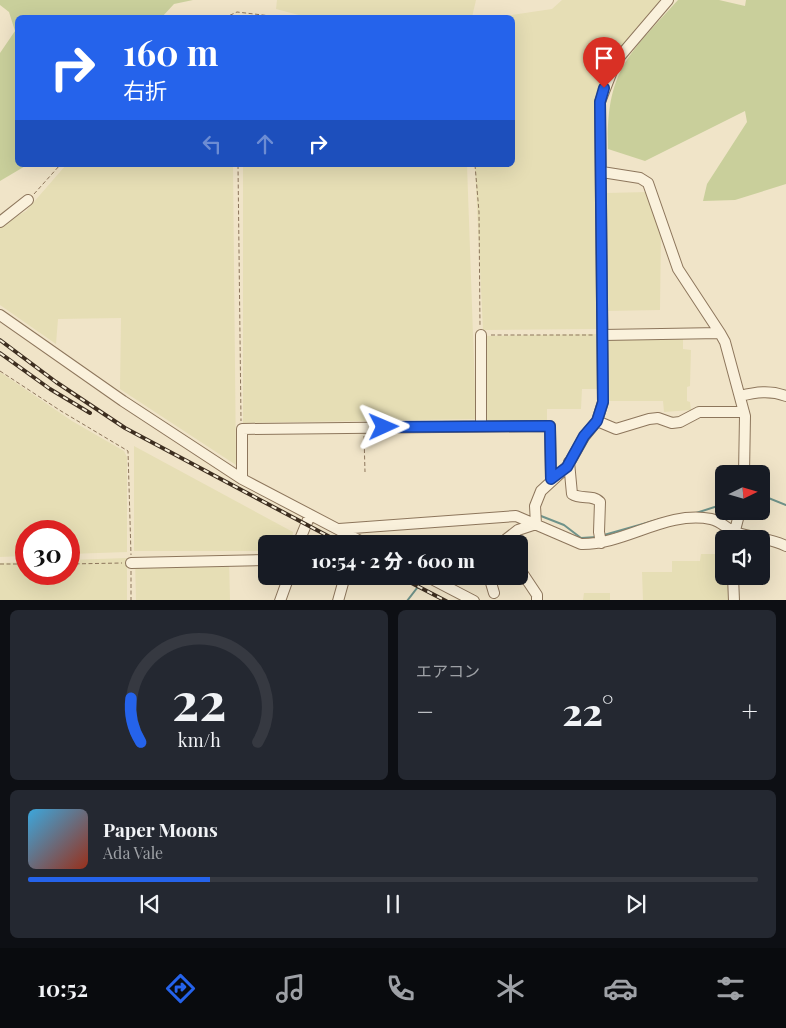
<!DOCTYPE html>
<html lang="ja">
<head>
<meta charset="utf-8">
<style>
  body { margin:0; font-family:"Playfair Display","Noto Sans JP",serif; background:#242831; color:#f1f3f6; height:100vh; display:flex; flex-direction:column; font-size:19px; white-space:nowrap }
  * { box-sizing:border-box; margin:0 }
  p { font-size:16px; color:#9ea1a6 }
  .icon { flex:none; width:28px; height:28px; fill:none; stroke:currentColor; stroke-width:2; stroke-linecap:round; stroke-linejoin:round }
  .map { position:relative; height:600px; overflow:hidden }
  .sheet { display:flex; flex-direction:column; gap:10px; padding:10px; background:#0d0f14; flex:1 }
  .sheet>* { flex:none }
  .guide { position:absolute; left:15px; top:15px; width:500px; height:152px; border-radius:8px; box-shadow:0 5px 20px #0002; background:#2563eb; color:#fff; overflow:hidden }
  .needle { width:32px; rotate:85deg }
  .tools { position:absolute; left:715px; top:465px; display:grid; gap:10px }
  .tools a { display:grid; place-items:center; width:55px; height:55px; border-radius:8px; background:#171b24; box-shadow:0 5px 20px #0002; font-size:25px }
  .speed { position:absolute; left:15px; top:520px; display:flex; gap:10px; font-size:25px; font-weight:700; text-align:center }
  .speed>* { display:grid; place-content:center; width:65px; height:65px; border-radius:50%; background:#171b24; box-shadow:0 5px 20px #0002; line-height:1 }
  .speed .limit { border:8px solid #d22; background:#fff; color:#111 }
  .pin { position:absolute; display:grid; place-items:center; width:42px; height:42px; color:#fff; margin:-51px -21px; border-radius:50% 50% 50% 0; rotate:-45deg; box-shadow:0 0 5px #0007 }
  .pin .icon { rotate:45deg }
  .me { position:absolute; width:55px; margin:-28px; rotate:89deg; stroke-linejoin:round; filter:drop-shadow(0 0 4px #0008) }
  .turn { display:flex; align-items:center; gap:18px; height:105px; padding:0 25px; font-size:22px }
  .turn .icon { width:65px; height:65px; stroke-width:2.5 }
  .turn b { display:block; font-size:35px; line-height:42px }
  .lanes { display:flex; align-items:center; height:48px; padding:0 25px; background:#0003; justify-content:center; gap:25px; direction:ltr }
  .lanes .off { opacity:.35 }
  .big { font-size:38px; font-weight:800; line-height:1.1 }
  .sheet .card { flex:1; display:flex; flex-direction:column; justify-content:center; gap:8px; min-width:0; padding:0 18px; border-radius:8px; background:#242831 }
  .sheet .dial { align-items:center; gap:0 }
  .dial svg { height:130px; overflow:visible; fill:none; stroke:#363941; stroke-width:7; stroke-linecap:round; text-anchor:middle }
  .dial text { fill:#f1f3f6; stroke:none }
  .song { display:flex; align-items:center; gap:15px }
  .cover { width:60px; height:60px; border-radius:8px; background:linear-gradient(135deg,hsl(200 70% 55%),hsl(10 70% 35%)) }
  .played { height:5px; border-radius:2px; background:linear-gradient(90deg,#2563eb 25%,#363941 25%) }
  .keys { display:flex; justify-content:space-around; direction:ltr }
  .heat { display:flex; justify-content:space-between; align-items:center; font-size:28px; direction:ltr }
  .sheet .tiles { flex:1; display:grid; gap:10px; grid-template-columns:1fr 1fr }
  .card:last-child { grid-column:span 2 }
  .trip { position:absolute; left:258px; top:535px; width:270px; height:50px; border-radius:8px; background:#171b24; box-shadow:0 5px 20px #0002; font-weight:800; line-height:50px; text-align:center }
  .tab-bar { display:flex; height:80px; justify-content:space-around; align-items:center; background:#090b0e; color:#9ea1a6 }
  .tab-bar .icon { width:35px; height:35px }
  .tab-bar .active { color:#2563eb }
  .tab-bar b { font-size:22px; color:#f1f3f6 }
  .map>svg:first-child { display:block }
  .farmland { fill:#e6deb5 }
  .green { fill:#c9cf9b }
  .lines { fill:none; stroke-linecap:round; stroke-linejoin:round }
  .stream { stroke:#6f938a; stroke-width:2 }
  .minor-casing { stroke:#8d765c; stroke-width:12 }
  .path { stroke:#8d765c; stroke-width:1; stroke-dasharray:4 2.5; stroke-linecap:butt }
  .minor { stroke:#faf1dc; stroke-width:10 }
  .rail-casing { stroke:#3d2e20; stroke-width:4 }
  .rail { stroke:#f7eed8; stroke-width:2; stroke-dasharray:5.5; stroke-linecap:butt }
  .route-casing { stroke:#184099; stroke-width:12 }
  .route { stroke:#2563eb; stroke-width:9 }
</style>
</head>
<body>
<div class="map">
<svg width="786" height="601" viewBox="0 0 786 601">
  <rect width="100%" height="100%" fill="#f0e4c8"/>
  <path class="farmland" d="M277 0H476L472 17 310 18 276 9Z
    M562 0H661L605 66 594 116 597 329 483 330 475 165H512V18L498 17 552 9Z
    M66 165H233L236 465 120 389 121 318 58 319 56 344 0 305V226L26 211Z
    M243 165H467L476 419 243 423Z
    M648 192 661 233 660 310 606 311V193Z
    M597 334V389H582L581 409H547V421H484L483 336Z
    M605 334 683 335V349L691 350 690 386 687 387V401L690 402 691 410 664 412 663 401H606Z
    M0 372 72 421 124 451 127 457V552L69 554V531H26V556L0 557Z
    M134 446 293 532 292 544H266V551H134Z
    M701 554H724V576H729V600H643L642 572H672V561H700Z
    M127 558V600H0V563L26 562V574H69V560Z
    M135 558H229L230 600H136Z
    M584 593H610V600H583Z"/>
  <path class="green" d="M0 0H193L174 4 162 17 18 18V165H27L0 181V53L15 31 9 12 0 5Z
    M678 0H719L745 6 746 0H786V184L735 200 703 201 707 184 747 122 745 111 645 161 608 149C606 71 628 55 678 0Z"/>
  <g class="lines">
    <path class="stream" d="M761 495 786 505
      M696 513 724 504
      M541 516 564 525 581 538 597 537
      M604 535 664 518
      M492 544 498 539
      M407 601 424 579"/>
    <defs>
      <path id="minor" d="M602 172 640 178 648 183 678 269 720 333
        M0 222 28 200
        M0 315 123 401 242 479 366 544
        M481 335V426
        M603 335 720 333 725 342 745 416 744 474
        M740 396C756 392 770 390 786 396
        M597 421 616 429 649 419 658 418 672 423 680 422 699 412H744
        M569 462 572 494C581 500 593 494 600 502L599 532 601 543
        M242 479V429L546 426H550V430L551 479
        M536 524 535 506 541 491 567 467 584 437 597 421 603 402 600 102 616 61 668 0
        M339 529 516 516 581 544C625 545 666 510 711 519 722 521 728 531 738 533 755 538 770 538 786 546
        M733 538 740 511
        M298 544 310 515
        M500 544 518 530 536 524
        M131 563 266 560
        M519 568 537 595V601
        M426 576 474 601
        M489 576 494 593
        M733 576 734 601
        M280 601 289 576
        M338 601 345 576"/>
    </defs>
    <use href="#minor" class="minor-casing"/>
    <path class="path" d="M224 18 237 12 288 18
      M238 165 241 421
      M475 165 479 212 480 327
      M34 194 60 165
      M491 335H594
      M0 371 61 411 128 451 131 555
      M364 436 365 472
      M0 564H26
      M69 564 122 563
      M131 571V601"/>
    <use href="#minor" class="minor"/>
    <defs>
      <path id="rail" d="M0 340 56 382 125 428 343 544
        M0 353 50 389 90 413
        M398 576 446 601"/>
    </defs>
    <use href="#rail" class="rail-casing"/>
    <use href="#rail" class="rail"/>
  </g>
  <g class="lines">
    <defs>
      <path id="route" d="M384 427 550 426 551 479 567 467 584 436 597 421 603 402 600 102 604 88"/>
    </defs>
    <use href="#route" class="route-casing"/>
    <use href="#route" class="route"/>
  </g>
</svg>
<div class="tools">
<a><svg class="needle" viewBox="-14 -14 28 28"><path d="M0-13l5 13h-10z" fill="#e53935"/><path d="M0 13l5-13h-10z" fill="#9ea1a6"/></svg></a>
<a><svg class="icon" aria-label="sound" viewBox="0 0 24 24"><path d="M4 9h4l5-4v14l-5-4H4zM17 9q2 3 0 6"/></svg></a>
</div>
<div class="speed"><div class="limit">30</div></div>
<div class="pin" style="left:604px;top:88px;background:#d93025"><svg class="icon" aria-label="arrive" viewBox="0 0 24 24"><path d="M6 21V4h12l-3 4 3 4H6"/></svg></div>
<svg class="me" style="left:384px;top:427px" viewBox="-20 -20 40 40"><path d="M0-17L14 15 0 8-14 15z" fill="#2563eb" stroke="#fff" stroke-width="4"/></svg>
<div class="trip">10:54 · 2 分 · 600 m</div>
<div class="guide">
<div class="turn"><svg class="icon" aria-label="right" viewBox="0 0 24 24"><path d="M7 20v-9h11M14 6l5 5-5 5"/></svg><div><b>160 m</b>右折</div></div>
<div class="lanes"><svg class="icon off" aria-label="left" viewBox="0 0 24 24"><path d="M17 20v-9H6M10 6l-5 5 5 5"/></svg><svg class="icon off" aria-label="ahead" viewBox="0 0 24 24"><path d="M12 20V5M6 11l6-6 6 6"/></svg><svg class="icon" aria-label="right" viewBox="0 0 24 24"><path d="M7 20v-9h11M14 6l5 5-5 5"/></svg></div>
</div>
</div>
<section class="sheet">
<div class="tiles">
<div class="card dial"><svg viewBox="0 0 100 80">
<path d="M14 69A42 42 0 1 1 86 69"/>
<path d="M14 69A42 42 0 0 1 8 42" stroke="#2563eb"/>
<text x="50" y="56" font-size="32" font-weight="700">22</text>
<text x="50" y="72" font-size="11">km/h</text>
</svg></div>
<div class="card"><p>エアコン</p>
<div class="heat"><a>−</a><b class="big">22°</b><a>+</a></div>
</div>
<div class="card">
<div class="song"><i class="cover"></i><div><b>Paper Moons</b><p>Ada Vale</p></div></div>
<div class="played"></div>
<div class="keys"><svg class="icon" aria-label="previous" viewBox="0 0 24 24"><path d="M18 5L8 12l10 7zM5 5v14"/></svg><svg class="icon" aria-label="pause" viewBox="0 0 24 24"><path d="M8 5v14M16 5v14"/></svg><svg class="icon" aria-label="next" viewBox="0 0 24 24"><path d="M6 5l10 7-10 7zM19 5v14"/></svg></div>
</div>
</div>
</section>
<nav class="tab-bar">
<b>10:52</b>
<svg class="icon active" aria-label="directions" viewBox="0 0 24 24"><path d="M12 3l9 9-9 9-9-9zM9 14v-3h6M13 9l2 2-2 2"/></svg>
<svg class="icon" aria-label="music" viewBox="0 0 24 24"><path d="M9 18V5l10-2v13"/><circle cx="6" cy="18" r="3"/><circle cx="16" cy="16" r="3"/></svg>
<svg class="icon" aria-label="phone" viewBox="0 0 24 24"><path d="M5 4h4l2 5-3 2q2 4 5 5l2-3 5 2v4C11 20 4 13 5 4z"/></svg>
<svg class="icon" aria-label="climate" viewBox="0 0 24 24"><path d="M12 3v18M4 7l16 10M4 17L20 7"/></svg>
<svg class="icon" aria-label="car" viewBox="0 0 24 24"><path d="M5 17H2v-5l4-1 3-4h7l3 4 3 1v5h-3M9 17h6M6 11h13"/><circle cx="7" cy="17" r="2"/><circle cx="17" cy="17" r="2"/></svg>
<svg class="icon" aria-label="filters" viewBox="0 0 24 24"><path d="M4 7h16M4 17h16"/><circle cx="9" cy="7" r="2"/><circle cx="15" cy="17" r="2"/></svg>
</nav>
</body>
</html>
